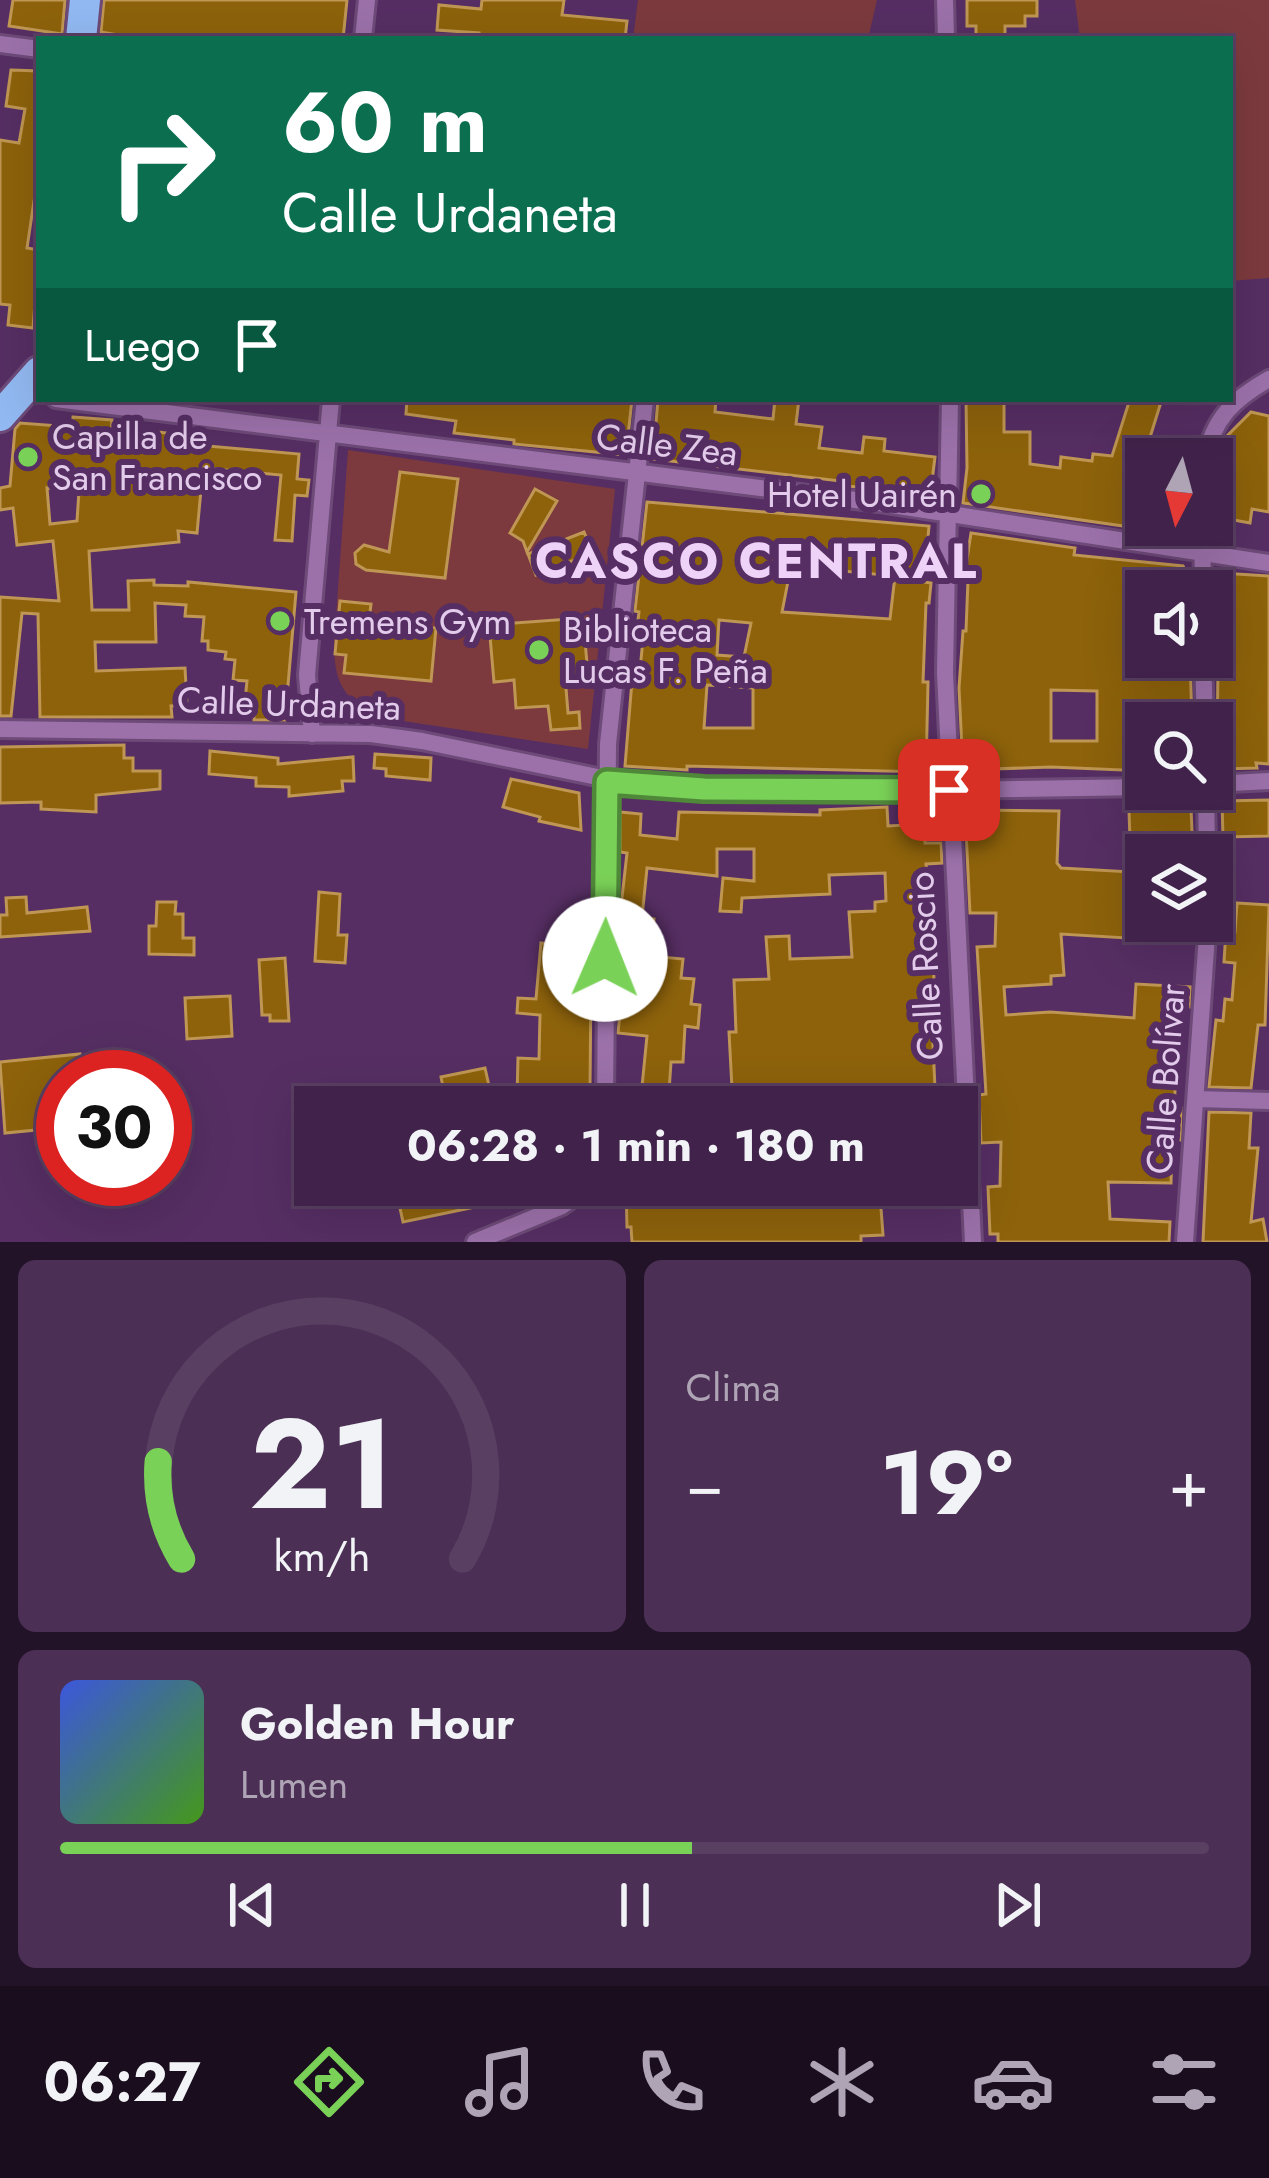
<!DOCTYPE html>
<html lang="es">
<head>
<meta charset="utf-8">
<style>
  body { margin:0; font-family:Jost,sans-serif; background:#4b2f54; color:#f1f3f6; height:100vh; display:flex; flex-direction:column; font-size:45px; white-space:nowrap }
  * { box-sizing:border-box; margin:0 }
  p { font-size:39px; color:#aea4b5 }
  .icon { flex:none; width:66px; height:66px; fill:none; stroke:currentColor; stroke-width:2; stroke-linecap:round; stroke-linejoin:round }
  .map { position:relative; height:1242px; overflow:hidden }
  .details { display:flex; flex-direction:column; gap:18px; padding:18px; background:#231329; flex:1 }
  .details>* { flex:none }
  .hud { position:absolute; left:36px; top:36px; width:1197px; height:366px; border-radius:0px; box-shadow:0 12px 48px #0002,0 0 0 3px #593f62; background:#0b6e4f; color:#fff; overflow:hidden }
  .needle { width:78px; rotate:186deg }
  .buttons { position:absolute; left:1125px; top:438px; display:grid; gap:24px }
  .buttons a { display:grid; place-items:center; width:108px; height:108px; border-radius:0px; background:#40224a; box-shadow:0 12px 48px #0002,0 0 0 3px #593f62; font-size:60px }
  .speed { position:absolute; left:36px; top:1050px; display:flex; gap:24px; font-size:60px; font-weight:700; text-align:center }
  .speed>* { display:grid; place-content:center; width:156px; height:156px; border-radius:50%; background:#40224a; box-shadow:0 12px 48px #0002,0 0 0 3px #593f62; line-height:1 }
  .speed .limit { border:18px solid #d22; background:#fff; color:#111 }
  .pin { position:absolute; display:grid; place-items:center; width:102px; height:102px; color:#fff; margin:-51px; border-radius:24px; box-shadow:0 6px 18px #0006 }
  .me { position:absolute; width:132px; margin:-66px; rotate:1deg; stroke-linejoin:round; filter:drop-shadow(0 0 9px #0008) }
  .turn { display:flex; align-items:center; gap:42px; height:252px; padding:0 48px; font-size:54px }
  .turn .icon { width:156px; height:156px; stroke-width:2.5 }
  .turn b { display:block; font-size:84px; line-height:102px }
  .then { display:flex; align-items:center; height:114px; padding:0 48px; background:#0003; gap:24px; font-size:45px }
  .big { font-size:90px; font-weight:700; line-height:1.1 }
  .details .tile { flex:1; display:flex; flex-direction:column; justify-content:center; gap:18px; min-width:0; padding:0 42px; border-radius:18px; background:#4b2f54 }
  .details .dial { align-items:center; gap:0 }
  .dial svg { height:312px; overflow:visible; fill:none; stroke:#593f62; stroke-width:7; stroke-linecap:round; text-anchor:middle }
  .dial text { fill:#f1f3f6; stroke:none }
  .song { display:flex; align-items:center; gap:36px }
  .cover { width:144px; height:144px; border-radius:18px; background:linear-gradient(135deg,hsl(230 70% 55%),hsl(100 70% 35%)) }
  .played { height:12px; border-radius:6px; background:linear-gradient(90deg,#7ad157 55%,#593f62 55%) }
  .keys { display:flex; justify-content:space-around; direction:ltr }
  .heat { display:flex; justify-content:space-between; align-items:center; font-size:66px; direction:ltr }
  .details .tiles { flex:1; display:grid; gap:18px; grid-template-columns:1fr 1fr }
  .tile:last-child { grid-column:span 2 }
  .trip { position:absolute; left:294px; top:1086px; width:684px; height:120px; border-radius:0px; background:#40224a; box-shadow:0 12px 48px #0002,0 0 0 3px #593f62; font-weight:700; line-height:120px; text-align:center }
  .tab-bar { display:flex; height:192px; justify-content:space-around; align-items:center; background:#1a0e1e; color:#aea4b5 }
  .tab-bar .icon { width:84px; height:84px }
  .tab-bar .active { color:#7ad157 }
  .tab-bar b { font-size:54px; color:#f1f3f6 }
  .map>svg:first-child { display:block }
  .green { fill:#7c3a3e }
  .building { fill:#8d620b; stroke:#bf9653; stroke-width:3; fill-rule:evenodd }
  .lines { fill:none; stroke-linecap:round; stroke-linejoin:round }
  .street-casing { stroke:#6d4a78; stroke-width:22 }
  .highway-casing { stroke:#6d4a78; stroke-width:36 }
  .street { stroke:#9c71aa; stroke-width:16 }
  .highway { stroke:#92b9f2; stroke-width:30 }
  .route-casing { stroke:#4f8839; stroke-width:30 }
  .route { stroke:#7ad157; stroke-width:21 }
  .poi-dot { fill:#7ad157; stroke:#562e63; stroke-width:4.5 }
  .labels { text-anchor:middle; stroke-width:12; stroke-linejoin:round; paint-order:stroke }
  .poi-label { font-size:36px; fill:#e3cceb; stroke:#562e63; text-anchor:start }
  .street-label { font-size:36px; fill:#e3cceb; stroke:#562e63 }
  .district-label { font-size:48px; font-weight:bold; letter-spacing:3px; fill:#eed2f7; stroke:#562e63 }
</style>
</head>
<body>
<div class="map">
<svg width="1269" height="1242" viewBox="0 0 1269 1242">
  <rect width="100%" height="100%" fill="#562e63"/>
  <path class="green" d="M638 0H877L868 39H633Z
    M1075 0H1269V278L1230 281V39H1080Z
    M348 450 615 489 588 749 390 719C348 704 334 689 334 644Z"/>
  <path class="building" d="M13 0H65L62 34 9 26Z
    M104 0H347L343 39H195L158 35 157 39H141L101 32Z
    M482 0H564L562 15 627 21 625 39H532L496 35 495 39H479V33L437 30 439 5 481 9Z
    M967 0H1037V16H1025V26H1005V39H976V26H967Z
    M11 70 39 71V202L34 201 27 248 39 250 33 328 8 325 10 305 0 304V140L19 143 25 109 6 106Z
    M407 399H632L626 455 514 444V440L454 433 456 421 406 414Z
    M658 399H716L715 412 773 419 775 399H799L796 424 822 427 819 448 862 453 864 437 885 439 884 451 935 457 931 489 924 488 923 495 848 486 849 482 653 459Z
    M966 399H1004V432H1030V464L1060 468 1061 457 1092 461 1093 454 1112 456 1130 399H1162L1141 466 1146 459 1144 529 963 503 967 468Z
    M1251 412 1269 416V512L1252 509 1250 523 1212 516 1226 437Z
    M73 417 112 420 111 436 142 439 143 430 174 434 173 443 299 454 297 479 309 480 307 496 295 495 292 541 275 540 281 475 203 468 197 533 178 531 179 542 89 551 92 610H129L128 581 154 580V585L188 586V582L296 592 285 720H254V710H244L247 681 233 680 235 660 225 659 226 652 208 650V641H202L204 617 185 616 186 605 155 603 156 642H95L96 671 185 668 187 705 171 706 172 717H40L38 614 22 613 11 716H0V597L59 601 53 541 17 545 13 508 0 510V488L10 486 15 429 20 423 72 427ZM47 488 79 491 77 521 50 524Z
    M400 472 458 479 445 578 366 570 356 564 355 553 364 545 389 552Z
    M535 489 557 501 527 552 523 541 510 533Z
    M647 502 929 526 924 582 931 583 929 603H926L923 682H928L926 772 687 766V770L625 766 633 669 640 670 644 629 637 628 639 612 635 611ZM791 566 895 576 890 619 782 612ZM719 620 751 623 744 657 717 655ZM707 685 753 688V728H704Z
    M584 532 593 553 536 575 528 554Z
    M971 533 1075 548 1074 555 1183 566 1187 574 1185 591H1146V657H1190L1192 723H1146V771L1051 767 963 770 959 688 963 631H966L968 580 964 579ZM1051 690 1097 691V741H1051Z
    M1220 573 1269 576V764L1256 763 1257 768 1222 769 1221 745 1217 746 1218 667H1229L1226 607 1218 606Z
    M340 601 371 604 369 621 436 628 431 681 344 673 346 655 335 654Z
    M583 618 588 675 565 676 568 713 579 712 580 728 551 730 548 706 516 708 514 680 494 682 489 625Z
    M124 745V758H133V771H160V789L96 795V812L41 809V802L0 803V747Z
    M210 751 278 758V764L353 757 354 781H342L343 791 289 796V787L256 786V778L209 774Z
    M375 754 431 758 430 780 386 776V769L374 768Z
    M511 779 579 793 581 830 539 821 540 817 503 807Z
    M1269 800V836L1223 837 1222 801Z
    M887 807 888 826 924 824 925 843H941L942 863 926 864 937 1022 932 1023 935 1088 902 1090V1107H733L729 1032H736L734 980 769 979 766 937 789 936 790 959 852 957 849 912 875 911V902L886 901 885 873 829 875 830 894 742 898 741 912 720 911 723 878 754 881V849H717V876L647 868 642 917 654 919 650 956 683 959 681 978 694 979 691 1004 700 1005 698 1028 685 1026 683 1062H671L668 1107H640L647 1036 618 1033 624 975 619 974V925L627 853 620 852V812L641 814 640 835 677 839 679 812 820 815V810Z
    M1191 808 1193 855H1146V921H1195L1194 942 1061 934 1064 975 1051 976V984L1004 987 1006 1015 1050 1012 1134 1018 1136 984 1190 987 1189 1007H1180L1174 1108H1181L1180 1137V1140H1172L1171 1183 1108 1182 1110 1219 1170 1222 1169 1242H998V1234H990L988 1187 1000 1186 1001 1142 981 1143 979 1095 986 1094 977 947 995 946 996 913H970L965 810 1059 811 1057 863 1061 868 1131 872 1129 810Z
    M319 892 340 894 338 935H347L345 963 315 961Z
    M26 897 27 913 87 907 90 931 0 937V915H7L6 898Z
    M157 902H176L175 914H183V938H194V955L149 954V926H156Z
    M1237 903 1269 905 1265 1025H1258L1251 1088 1209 1087 1216 1020 1223 1021 1225 999 1232 1000 1235 963 1224 962 1226 931 1235 932Z
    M541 943 584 947 581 981H591L590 1089 568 1088V1098L517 1096 518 1058 539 1059 540 1015 517 1013 518 998 536 999Z
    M285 958 289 1021H270V1015H262L259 960Z
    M230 996 232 1036 187 1039 185 998Z
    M80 1054 82 1077H63V1137L48 1139 47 1129 5 1133 0 1062Z
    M485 1068 492 1099 470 1103V1107H447L441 1077Z
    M1209 1112 1251 1113 1249 1148H1258L1251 1222 1263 1219 1267 1242H1203Z
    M395 1185H496L499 1202 403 1222Z
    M626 1185H802L803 1194 841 1192V1185H858V1197L880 1195 883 1235 861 1236V1242H632L631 1227H627Z"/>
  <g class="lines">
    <defs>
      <path id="street" d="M945 0 946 39
        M363 39 367 0
        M0 44 39 49
        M56 399 879 503 1269 563
        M950 399 945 673 973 1242
        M1206 459C1212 419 1235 398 1269 379
        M1202 525 1203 591
        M1203 657 1205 723
        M0 729 371 734 422 741 646 787 878 791 1146 787
        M312 734 307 675 331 399
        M1212 784 1269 781
        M1206 789 1207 855
        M1196 1099 1269 1101
        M605 1107 608 744 645 399
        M475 1242 562 1206 591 1185
        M1185 1242 1208 921"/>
      <path id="highway" d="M81 39 85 0
        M0 416 39 372"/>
    </defs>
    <use href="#street" class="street-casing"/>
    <use href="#highway" class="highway-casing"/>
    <use href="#street" class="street"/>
    <use href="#highway" class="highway"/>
  </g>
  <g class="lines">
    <defs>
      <path id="route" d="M605 959 607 782 704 789 949 790"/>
    </defs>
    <use href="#route" class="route-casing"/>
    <use href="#route" class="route"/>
  </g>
  <g class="poi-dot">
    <circle cx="28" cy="457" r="12"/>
    <circle cx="981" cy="494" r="12"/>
    <circle cx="280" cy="621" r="12"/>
    <circle cx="539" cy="650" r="12"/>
  </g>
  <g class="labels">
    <g class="poi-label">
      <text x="52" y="449">Capilla de<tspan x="52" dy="41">San Francisco</tspan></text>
      <text x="957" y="507" text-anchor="end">Hotel Uairén</text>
      <text x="304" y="634">Tremens Gym</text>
      <text x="563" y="642">Biblioteca<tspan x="563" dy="41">Lucas F. Peña</tspan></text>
    </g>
    <g class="street-label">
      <text transform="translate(667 444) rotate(7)" y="13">Calle Zea</text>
      <text transform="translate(289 703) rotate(2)" y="13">Calle Urdaneta</text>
      <text transform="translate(925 966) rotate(-93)" y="13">Calle Roscio</text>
      <text transform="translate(1165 1079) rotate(-86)" y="13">Calle Bolívar</text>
    </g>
    <g class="district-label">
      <text x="757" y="578">CASCO CENTRAL</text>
    </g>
  </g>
</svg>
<div class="buttons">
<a><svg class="needle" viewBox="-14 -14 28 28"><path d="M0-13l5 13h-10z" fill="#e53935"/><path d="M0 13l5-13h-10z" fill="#aea4b5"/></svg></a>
<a><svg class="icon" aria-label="sound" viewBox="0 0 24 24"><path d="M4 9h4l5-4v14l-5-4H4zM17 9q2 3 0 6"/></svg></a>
<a><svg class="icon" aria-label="search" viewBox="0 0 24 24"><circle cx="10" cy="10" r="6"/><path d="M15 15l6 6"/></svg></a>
<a><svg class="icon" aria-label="layers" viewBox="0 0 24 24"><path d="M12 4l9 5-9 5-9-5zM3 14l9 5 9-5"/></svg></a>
</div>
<div class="speed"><div class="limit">30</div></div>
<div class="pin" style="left:949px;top:790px;background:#d93025"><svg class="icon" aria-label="arrive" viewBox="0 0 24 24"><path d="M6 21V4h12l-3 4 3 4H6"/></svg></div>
<svg class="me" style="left:605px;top:959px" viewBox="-20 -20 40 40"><circle r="19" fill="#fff"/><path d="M0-13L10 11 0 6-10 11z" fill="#7ad157"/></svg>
<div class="trip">06:28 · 1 min · 180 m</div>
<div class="hud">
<div class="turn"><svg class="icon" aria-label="right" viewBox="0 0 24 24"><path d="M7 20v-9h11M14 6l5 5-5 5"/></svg><div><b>60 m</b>Calle Urdaneta</div></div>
<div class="then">Luego<svg class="icon" aria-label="arrive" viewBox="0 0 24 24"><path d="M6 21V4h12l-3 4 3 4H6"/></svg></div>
</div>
</div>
<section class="details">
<div class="tiles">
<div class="tile dial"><svg viewBox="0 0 100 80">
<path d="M14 69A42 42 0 1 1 86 69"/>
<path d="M14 69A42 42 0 0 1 8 44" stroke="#7ad157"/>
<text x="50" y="56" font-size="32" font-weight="700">21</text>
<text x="50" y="72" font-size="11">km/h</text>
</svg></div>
<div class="tile"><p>Clima</p>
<div class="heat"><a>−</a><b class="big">19°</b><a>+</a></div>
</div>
<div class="tile">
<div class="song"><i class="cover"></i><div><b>Golden Hour</b><p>Lumen</p></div></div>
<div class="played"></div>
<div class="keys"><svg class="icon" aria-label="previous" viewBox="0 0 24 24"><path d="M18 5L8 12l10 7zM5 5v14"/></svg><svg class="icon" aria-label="pause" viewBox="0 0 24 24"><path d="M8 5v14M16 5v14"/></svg><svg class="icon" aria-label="next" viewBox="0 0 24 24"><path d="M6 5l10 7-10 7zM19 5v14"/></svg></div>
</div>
</div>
</section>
<nav class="tab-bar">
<b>06:27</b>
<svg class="icon active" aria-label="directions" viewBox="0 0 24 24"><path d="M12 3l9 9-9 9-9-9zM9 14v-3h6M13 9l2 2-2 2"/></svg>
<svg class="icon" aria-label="music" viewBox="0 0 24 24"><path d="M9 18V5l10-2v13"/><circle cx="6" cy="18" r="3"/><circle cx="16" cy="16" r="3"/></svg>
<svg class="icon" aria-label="phone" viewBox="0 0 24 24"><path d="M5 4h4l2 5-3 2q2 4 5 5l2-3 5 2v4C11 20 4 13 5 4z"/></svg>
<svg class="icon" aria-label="climate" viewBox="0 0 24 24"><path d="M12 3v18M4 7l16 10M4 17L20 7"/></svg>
<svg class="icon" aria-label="car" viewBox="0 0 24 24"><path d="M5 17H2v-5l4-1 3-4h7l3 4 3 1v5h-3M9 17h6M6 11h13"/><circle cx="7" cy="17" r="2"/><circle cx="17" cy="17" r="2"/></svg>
<svg class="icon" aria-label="filters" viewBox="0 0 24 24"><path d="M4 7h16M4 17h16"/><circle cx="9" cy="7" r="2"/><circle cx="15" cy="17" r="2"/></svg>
</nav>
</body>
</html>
